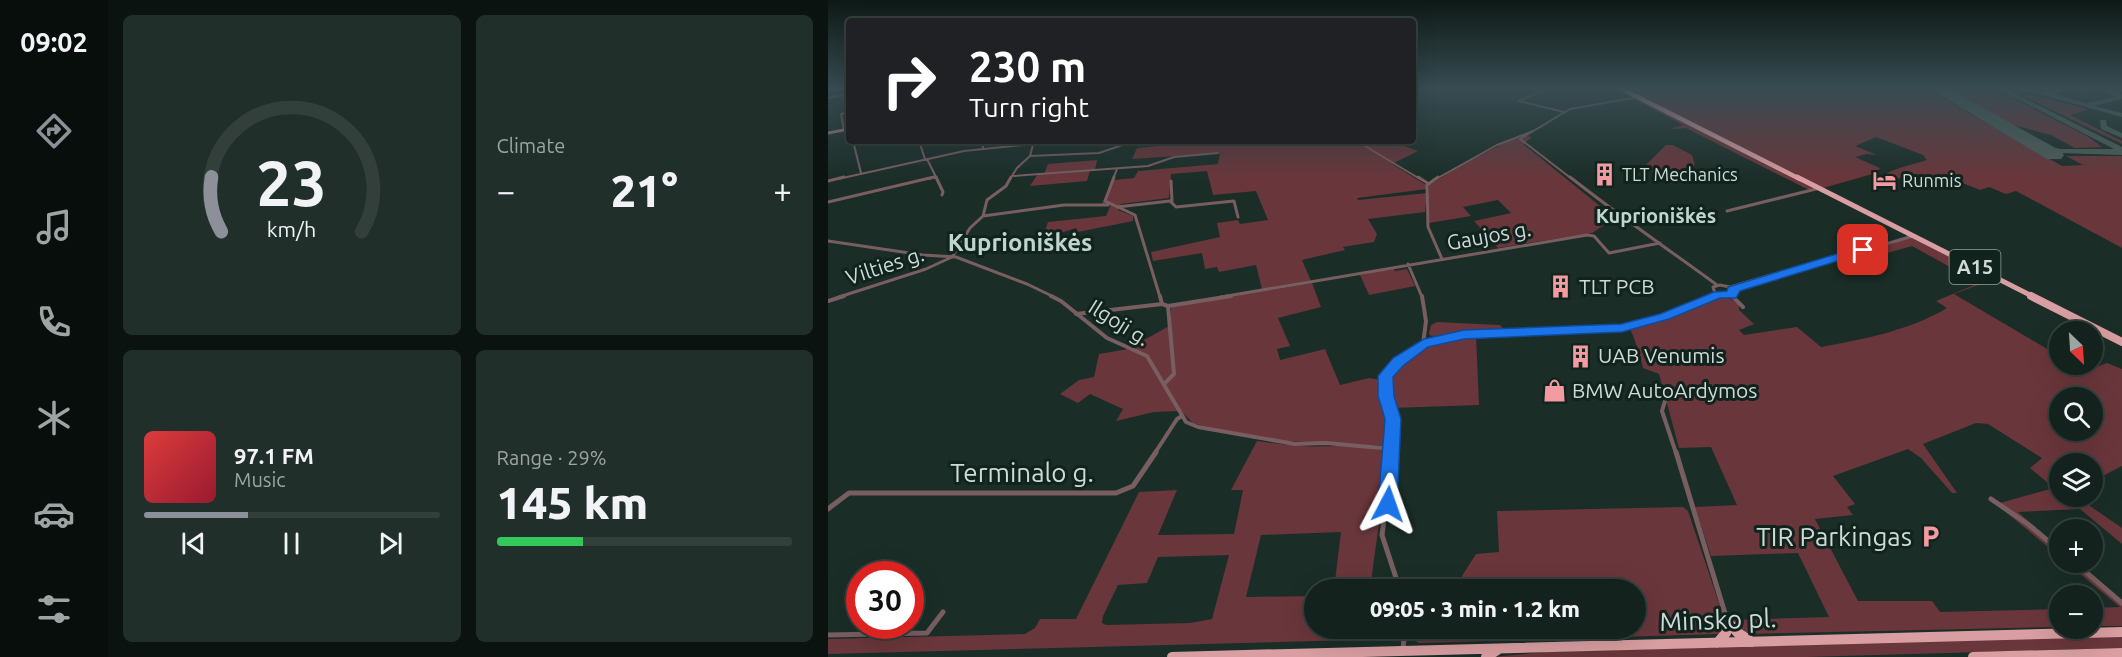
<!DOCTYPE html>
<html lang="en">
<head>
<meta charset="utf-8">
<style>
  body { margin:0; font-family:Ubuntu,sans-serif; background:#212f2a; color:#f1f3f6; height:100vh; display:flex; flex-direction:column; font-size:22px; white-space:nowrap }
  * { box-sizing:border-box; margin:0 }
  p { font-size:20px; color:#9da4a4 }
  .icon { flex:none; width:33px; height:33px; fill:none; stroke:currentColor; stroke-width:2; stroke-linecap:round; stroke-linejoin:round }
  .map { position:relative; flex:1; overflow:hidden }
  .panel { display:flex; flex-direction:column; gap:15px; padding:15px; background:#0b1310; width:720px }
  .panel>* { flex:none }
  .banner { position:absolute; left:18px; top:18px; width:570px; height:126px; border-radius:6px; box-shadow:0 6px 24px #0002,0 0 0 2px #333f3b; background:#202124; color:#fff; overflow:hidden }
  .needle { width:39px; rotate:155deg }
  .buttons { position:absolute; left:1221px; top:321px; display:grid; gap:12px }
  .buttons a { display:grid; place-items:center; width:54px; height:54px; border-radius:50%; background:#14221d; box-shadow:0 6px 24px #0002,0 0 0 2px #333f3b; font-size:30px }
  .speed { position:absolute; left:18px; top:561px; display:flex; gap:12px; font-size:30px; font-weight:700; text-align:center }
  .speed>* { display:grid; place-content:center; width:78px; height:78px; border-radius:50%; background:#14221d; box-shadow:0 6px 24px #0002,0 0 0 2px #333f3b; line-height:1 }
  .speed .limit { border:9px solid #d22; background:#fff; color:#111 }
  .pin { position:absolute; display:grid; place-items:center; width:51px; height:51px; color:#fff; margin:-26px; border-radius:12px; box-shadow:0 3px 9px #0006 }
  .me { position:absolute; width:66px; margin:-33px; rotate:4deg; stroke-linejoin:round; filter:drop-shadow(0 0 4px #0008) }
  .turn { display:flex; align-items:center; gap:21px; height:126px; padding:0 24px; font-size:27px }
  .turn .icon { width:78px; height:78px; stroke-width:2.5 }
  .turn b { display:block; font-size:42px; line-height:51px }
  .big { font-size:45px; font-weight:800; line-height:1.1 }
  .panel .tile { flex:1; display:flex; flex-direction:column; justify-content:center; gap:9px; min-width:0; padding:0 21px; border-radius:9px; background:#212f2a }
  .panel .dial { align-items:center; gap:0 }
  .dial svg { height:156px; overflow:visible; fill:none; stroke:#333f3b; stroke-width:7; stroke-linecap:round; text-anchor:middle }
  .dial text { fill:#f1f3f6; stroke:none }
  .song { display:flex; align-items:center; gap:18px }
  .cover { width:72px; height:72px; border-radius:9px; background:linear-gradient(135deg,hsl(0 70% 55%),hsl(350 70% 35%)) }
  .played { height:6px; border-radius:3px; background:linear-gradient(90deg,#8c9099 35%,#333f3b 35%) }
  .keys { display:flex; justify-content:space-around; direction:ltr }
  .heat { display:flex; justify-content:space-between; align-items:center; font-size:33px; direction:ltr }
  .charge { height:9px; border-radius:4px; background:linear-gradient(90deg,#34c759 29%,#333f3b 0) }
  .panel .tiles { flex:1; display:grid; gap:15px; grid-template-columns:repeat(2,1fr) }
  .trip { position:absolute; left:476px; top:579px; width:342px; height:60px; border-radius:30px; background:#14221d; box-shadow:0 6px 24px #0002,0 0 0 2px #333f3b; font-weight:800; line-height:60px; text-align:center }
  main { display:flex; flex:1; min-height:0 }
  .menu { display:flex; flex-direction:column; width:108px; justify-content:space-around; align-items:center; background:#080e0c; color:#9da4a4 }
  .menu .icon { width:42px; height:42px }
  .menu .selected { color:#8c9099 }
  .menu b { font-size:27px; color:#f1f3f6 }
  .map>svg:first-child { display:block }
  .green { fill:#69363b; fill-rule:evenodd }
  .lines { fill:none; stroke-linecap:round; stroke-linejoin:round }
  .taxiway { fill:#4d5e58; fill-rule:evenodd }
  .runway { fill:#4d5e58; fill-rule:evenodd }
  .minor-far3 { stroke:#785e60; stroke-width:2 }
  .minor-far2 { stroke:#785e60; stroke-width:3 }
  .minor-far1 { stroke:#785e60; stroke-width:4 }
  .minor { stroke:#785e60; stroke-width:5 }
  .secondary { stroke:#a57c7e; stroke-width:3 }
  .trunk-far3 { stroke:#d89ea1; stroke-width:4.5 }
  .trunk-far2 { stroke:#d89ea1; stroke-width:5 }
  .trunk-far1 { stroke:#d89ea1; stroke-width:8 }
  .trunk { stroke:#d89ea1; stroke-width:10 }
  .route { fill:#1a73e8; stroke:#114b97; stroke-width:1.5 }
  .labels { text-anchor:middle; stroke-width:6; stroke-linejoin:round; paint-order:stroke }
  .far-poi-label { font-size:18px; fill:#cfdad6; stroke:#10231d; text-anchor:start }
  .far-quarter-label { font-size:20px; font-weight:bold; fill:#bfd6ce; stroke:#10231d }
  .shield { fill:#10231d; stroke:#96a39e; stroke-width:1.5 }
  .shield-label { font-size:20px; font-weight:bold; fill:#cfdad6 }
  .street-label { font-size:21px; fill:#cfdad6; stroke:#10231d }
  .poi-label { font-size:21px; fill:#cfdad6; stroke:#10231d; text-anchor:start }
  .quarter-label { font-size:24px; font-weight:bold; fill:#bfd6ce; stroke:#10231d }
  .near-street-label { font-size:26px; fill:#cfdad6; stroke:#10231d }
  .near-poi-label { font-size:26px; fill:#cfdad6; stroke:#10231d; text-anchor:end }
</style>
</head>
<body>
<main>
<nav class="menu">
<b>09:02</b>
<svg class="icon selected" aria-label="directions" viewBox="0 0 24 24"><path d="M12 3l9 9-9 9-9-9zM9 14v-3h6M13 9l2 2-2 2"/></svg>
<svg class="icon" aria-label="music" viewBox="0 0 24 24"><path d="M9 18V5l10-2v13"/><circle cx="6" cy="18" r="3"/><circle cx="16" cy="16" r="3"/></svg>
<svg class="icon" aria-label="phone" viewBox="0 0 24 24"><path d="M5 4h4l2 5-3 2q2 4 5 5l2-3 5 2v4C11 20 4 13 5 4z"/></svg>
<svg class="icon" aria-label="climate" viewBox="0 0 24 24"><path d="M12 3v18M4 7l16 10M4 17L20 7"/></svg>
<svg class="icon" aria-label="car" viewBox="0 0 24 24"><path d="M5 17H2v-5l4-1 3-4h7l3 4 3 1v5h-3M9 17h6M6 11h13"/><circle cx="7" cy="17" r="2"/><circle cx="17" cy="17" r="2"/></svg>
<svg class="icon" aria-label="filters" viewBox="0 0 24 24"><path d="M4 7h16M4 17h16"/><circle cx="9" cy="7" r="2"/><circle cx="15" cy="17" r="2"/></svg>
</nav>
<section class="panel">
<div class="tiles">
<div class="tile dial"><svg viewBox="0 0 100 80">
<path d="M14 69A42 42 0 1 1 86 69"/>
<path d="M14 69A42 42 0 0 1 9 41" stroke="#8c9099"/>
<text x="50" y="56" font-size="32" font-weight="700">23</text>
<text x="50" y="72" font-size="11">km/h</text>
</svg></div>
<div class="tile"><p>Climate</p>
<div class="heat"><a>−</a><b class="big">21°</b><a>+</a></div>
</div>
<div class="tile">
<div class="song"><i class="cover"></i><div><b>97.1 FM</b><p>Music</p></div></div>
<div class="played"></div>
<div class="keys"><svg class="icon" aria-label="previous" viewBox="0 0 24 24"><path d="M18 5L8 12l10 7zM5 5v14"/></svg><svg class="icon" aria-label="pause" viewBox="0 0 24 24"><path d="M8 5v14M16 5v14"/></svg><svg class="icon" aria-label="next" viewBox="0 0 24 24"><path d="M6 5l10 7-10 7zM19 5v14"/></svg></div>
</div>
<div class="tile"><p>Range · 29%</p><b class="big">145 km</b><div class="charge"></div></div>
</div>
</section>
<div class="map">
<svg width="1294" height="657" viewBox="0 0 1294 657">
  <rect width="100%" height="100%" fill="#1a2d27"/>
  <path class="green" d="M795 88H1097L1234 166 1255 165 1238 156H1294V248L1188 191 1178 194 1161 187 1152 190 1127 180 1117 183 1095 176 1065 179 1056 175C1069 167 1084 165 1099 160L1095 155 1048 137 1027 146 1049 155 1039 154 1027 157 1052 168 1048 173 995 188 826 103 828 102Z
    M1118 88H1165L1259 136 1274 147 1247 148 1223 135 1182 124Z
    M1199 94 1256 108 1259 110 1242 115 1294 141V144L1195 96Z
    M811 98 988 187 981 190 858 128 842 129 855 125 806 99Z
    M692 135 704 137 695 144 787 218 764 233 670 248 646 221 683 213 670 200 635 207 643 216 601 223 599 203 601 185 632 166Z
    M385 141H563L590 151 564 164 598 185 599 189 529 198 530 200 599 193 597 212 540 219 549 234 546 242 515 247 517 250 474 260 483 281 434 289 428 265 391 272 389 267 377 269 374 253 325 261 323 252 392 237 389 223 410 220 412 224 440 220 428 191 385 195 379 171 343 174 341 198 293 204 290 210 305 216V221L250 232 248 228 214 239 220 222 278 216 283 204H274L285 180 306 178 310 171 390 164 392 153 304 159 309 148Z
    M838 145H845L864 155 867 165 846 184 840 183 816 167Z
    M269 160 267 170H262L259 181 202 186 209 175 216 174 220 164Z
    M1082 237 1166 279 1126 294 1231 356 1232 364 1247 365 1260 370 1279 363 1294 369V466L1265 481 1264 464H1232V496L1249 497 1294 528V544L1252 509 1190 512 1231 548V556L1168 504 1226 488 1202 468 1214 458 1160 424 1148 423 1095 444 1129 493H1124L1093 458 1080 449 1005 476 1027 504 1019 507 1025 515 987 519 1030 601H1104L1112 612 1231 609V627L918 634 908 629 906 620 1001 617 970 553 883 556 867 507 909 505 883 447 851 448 831 374 815 368 811 352 802 328 822 324 890 296 903 299 911 305V310L926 324 911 330 916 335 969 327 993 347C1036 339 1080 331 1119 308L1108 301 1151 283 1084 246 1017 265 1009 260ZM1232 398H1264V430H1232Z
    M565 268 567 271 579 269 587 286 541 295 532 275Z
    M484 283 493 307 450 318 462 346 449 349 452 360 497 349 512 385 541 378 553 380 563 426 562 446 456 441 375 426 365 423 353 411 326 412 288 421 295 409 262 394 250 403 232 394 251 380 266 377 271 354 300 349 343 325V307Z
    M609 322 672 325 678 332 603 336 601 334 603 325Z
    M648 335 651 405 564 408C562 397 558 382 564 371 578 348 623 337 648 335Z
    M429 441C444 443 460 445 475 446 498 448 539 442 559 453L560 457 542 589H506L513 532 433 535 418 597 486 596V628L562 629 561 639 0 654V639L197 634 207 628 212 619H248L311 492 349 490 330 535 406 534 415 490H403ZM401 555 384 619 362 623 278 625 274 623 275 616 290 585 319 583 330 557Z
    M855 507 860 511 898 624 892 634 591 643 584 639 582 628H807V590L745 589 743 582 635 585 634 576 648 554 671 552 669 511Z
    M1239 563H1249L1294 600V626H1265V608L1292 607Z
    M1294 636V648L979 657H664L717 652Z"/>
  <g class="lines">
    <path class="taxiway" d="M1168 88H1176L1294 147V155L1233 153 1209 149 1208 147 1212 145 1233 149H1286Z
      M1189 88C1198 88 1210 93 1218 92 1227 91 1234 88 1243 88L1225 94 1258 103 1287 97 1271 88H1279L1294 95V99L1266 106 1294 113V117Z
      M1245 88H1255L1258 90 1255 92Z
      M1272 120H1278L1279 126 1294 133V138L1273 129Z"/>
    <path class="runway" d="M1100 88H1119L1233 151 1236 155 1233 159H1219Z"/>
    <path class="minor-far3" d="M0 91 18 88
      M0 98 21 94
      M691 101 736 112
      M691 101 721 88
      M16 130 13 114 21 112
      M25 141 33 173
      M91 141 97 159
      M154 141 155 148
      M532 143 592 179
      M202 156 271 153 306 141
      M99 159 109 179
      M186 176 320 166 346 157 390 153
      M10 179 136 151 205 144
      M100 179 108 177
      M182 179 189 168 202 156 206 141
      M285 179 289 169
      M608 179 669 145 705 131
      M744 179 692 139 742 109 811 97"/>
    <path class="minor-far2" d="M108 177 115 192 114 195
      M286 177 277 201 307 215 332 297
      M590 177 601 184
      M610 177 599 185 600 227 614 259
      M742 177C790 215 840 249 889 285
      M0 181 16 177
      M343 181 344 201
      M0 202 106 177
      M289 207 342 201 348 207 406 201 410 217
      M899 211 992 188
      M155 216 236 205H280
      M0 241 95 255 128 257 199 284 226 297
      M580 264 594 297
      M892 285 902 287 906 293 900 296 887 293 885 287Z
      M902 287 1024 251
      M905 289 1085 236
      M903 295 905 297
      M11 297 98 269 124 257 142 228 155 216 159 200 178 186 183 177
      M393 297 759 235 766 236 781 253 832 243
      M882 297 890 294"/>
    <path class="minor-far1" d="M223 296 233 301 279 338 319 356 358 422 370 427 467 444 498 443 565 449
      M332 296 334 304 340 306 346 374 337 383
      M904 296 915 307
      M0 301 16 296
      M340 306 403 296
      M248 314 334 304
      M595 344 635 334 794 328 837 317 886 296
      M837 401 834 411 848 453
      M327 453 349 419 354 416
      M564 453C568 425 558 404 557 376L595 344 598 321 594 296"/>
    <path class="minor" d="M565 452 554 535 572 590
      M848 452 899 620
      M1163 499 1201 525 1232 551
      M0 509 21 493H288L305 486 328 452
      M1246 562 1294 603
      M0 635 99 633 115 612
      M575 649 577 628"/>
    <path class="secondary" d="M0 133 21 129"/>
    <path class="trunk-far3" d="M792 88 972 179"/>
    <path class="trunk-far2" d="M969 177 1206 297"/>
    <path class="trunk-far1" d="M1203 296 1294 342"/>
    <path class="trunk" d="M889 643 898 633 899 621 910 633 924 642
      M344 657 1294 632
      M658 657 671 649
      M1145 657 1294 653"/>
  </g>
  <linearGradient id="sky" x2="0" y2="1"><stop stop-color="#0e1915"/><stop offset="0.49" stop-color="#384c52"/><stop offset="1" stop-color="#384c52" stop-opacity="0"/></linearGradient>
  <rect width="1294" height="180" fill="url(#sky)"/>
  <path class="route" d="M1035 246 1041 250 1039 252 912 291 908 298H892L841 319 794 332 636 339 600 347 576 365 565 377 566 396 573 419 569 504 566 509 560 511 553 509 550 504 557 419 550 396V376L565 358 596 339 636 330 793 324 832 314 886 292 899 291 900 287Z"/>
  <defs>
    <symbol id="building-bare" viewBox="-9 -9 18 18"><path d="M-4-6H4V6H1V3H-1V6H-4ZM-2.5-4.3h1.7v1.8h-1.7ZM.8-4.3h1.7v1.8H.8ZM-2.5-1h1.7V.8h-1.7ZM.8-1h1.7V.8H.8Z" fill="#f49aa1" stroke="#10231d" stroke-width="2.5" paint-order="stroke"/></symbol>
    <symbol id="hotel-bare" viewBox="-9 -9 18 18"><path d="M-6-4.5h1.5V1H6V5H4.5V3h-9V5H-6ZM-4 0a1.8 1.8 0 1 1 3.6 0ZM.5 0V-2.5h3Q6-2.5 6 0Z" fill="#f49aa1" stroke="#10231d" stroke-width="2.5" paint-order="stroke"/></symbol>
    <symbol id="shop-bare" viewBox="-9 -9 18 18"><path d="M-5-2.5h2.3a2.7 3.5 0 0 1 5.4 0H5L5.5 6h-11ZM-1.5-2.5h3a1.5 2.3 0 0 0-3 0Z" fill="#f49aa1" stroke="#10231d" stroke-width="2.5" paint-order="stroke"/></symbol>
    <symbol id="parking-bare" viewBox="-9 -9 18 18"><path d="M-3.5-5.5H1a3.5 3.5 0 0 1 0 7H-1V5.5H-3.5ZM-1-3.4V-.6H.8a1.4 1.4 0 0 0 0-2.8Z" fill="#f49aa1" stroke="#10231d" stroke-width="2.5" paint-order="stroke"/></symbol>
  </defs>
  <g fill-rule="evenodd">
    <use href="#building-bare" x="760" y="158" width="33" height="33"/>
    <use href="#hotel-bare" x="1040" y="164" width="33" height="33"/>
    <use href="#building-bare" x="716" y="270" width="33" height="33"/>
    <use href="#building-bare" x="736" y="340" width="33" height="33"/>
    <use href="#shop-bare" x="710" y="374" width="33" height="33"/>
    <use href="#parking-bare" x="1086" y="520" width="33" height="33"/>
  </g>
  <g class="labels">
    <g class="far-poi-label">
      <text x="794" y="181">TLT Mechanics</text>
      <text x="1074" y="187">Runmis</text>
    </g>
    <g class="far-quarter-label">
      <text x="828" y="223">Kuprioniškės</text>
    </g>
    <rect class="shield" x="1121.5" y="250" width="51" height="34" rx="4.5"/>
    <g class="shield-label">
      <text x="1147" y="274">A15</text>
    </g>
    <g class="street-label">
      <text transform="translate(661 236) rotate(-10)" y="7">Gaujos g.</text>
      <text transform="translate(57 266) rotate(-18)" y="7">Vilties g.</text>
      <text transform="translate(291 323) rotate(32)" y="7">Ilgoji g.</text>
    </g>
    <g class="poi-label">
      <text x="751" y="294">TLT PCB</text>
      <text x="770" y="363">UAB Venumis</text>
      <text x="744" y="398">BMW AutoArdymos</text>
    </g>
    <g class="quarter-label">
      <text x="192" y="251">Kuprioniškės</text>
    </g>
    <g class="near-street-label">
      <text x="194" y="482">Terminalo g.</text>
      <text transform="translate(890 620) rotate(-2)" y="9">Minsko pl.</text>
    </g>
    <g class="near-poi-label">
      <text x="1084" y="546">TIR Parkingas</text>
    </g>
  </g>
</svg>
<div class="buttons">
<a><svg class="needle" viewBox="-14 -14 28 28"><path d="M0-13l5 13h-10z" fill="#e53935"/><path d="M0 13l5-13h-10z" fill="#9da4a4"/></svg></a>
<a><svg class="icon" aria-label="search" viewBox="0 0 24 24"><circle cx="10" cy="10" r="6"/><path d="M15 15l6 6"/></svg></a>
<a><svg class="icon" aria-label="layers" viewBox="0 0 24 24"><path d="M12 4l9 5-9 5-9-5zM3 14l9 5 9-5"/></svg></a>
<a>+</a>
<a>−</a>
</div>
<div class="speed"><div class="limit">30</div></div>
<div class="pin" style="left:1035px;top:250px;background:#d93025"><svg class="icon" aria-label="arrive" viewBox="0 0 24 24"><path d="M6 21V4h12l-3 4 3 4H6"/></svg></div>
<svg class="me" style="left:560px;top:504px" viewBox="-20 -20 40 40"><path d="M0-17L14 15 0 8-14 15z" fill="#1a73e8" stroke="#fff" stroke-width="4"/></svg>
<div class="trip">09:05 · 3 min · 1.2 km</div>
<div class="banner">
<div class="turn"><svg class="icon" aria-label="right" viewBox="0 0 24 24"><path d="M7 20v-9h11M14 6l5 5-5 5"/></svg><div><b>230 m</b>Turn right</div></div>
</div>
</div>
</main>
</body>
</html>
